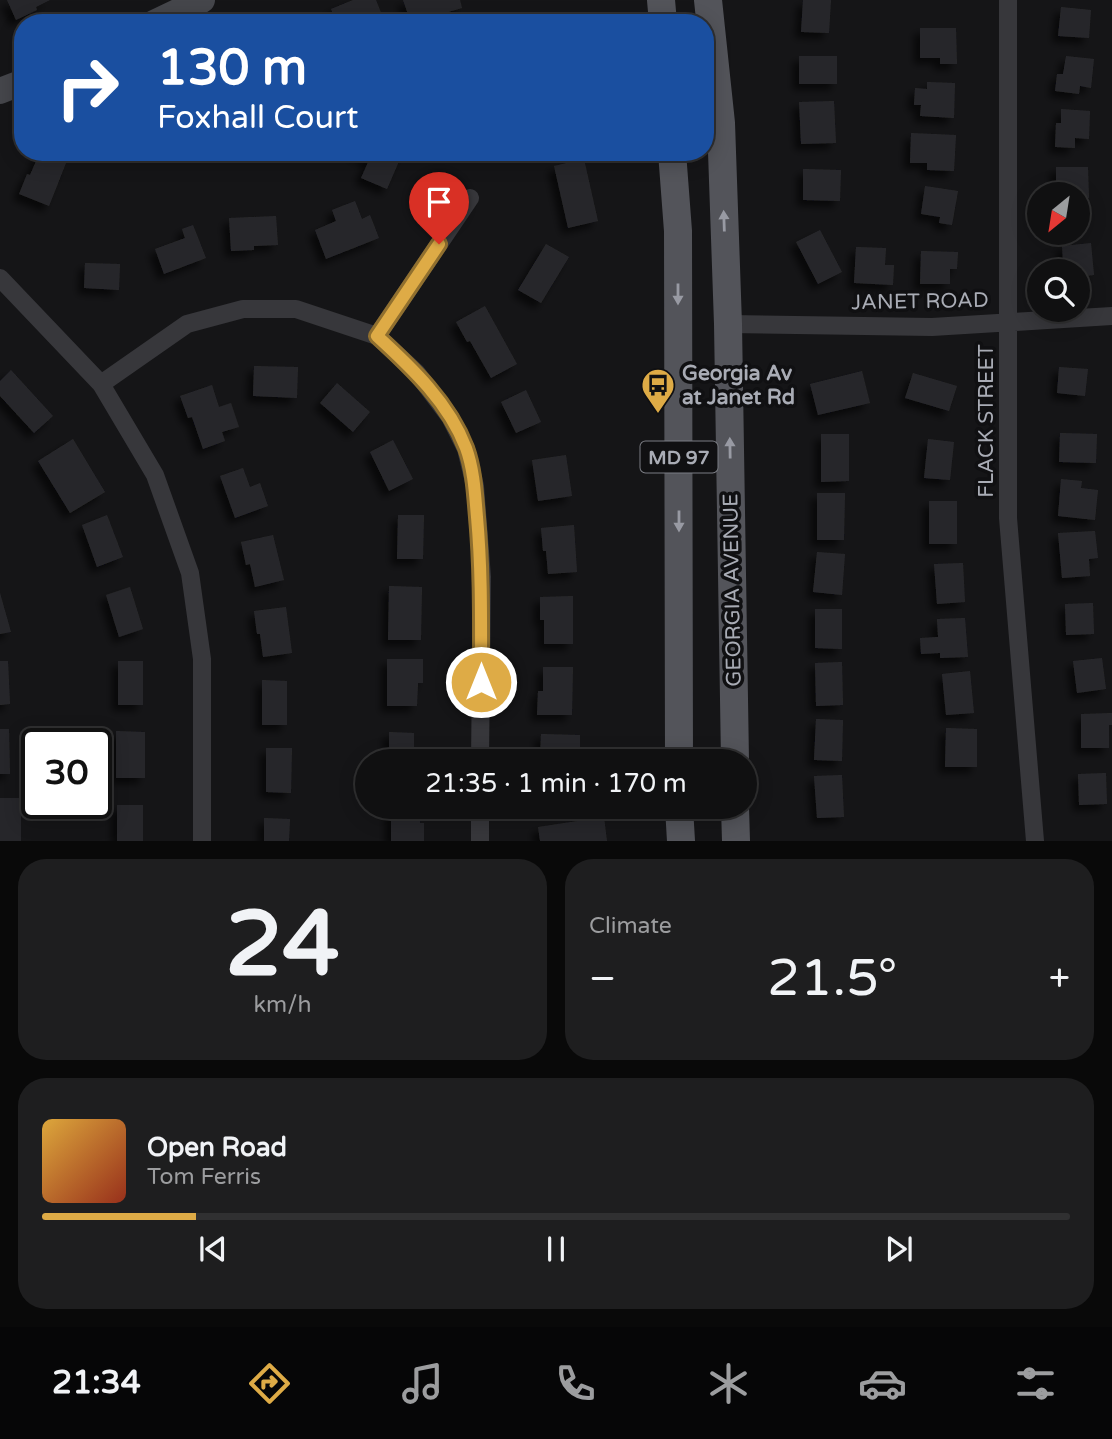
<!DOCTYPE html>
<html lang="en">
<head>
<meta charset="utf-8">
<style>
  body { margin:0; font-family:"Varela Round",sans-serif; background:#1e1e1f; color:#f1f3f6; height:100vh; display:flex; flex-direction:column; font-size:26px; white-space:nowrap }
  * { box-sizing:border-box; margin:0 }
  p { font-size:23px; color:#9c9d9f }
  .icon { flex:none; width:38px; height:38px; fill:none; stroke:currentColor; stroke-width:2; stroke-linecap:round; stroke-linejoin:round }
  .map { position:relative; height:841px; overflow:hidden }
  .side { display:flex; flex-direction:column; gap:18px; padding:18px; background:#090909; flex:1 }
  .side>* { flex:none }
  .top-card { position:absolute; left:14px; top:14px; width:700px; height:147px; border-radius:28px; box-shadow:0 4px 18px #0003,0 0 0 2px #303031; background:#1a4fa0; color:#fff; overflow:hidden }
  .needle { width:46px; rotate:210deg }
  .fabs { position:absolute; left:1027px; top:182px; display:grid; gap:14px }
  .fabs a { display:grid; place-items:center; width:63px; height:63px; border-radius:50%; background:#101011; box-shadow:0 4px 18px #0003,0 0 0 2px #303031; font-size:35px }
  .speed { position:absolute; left:21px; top:728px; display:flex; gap:14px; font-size:35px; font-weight:700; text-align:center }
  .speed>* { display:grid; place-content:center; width:91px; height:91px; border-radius:50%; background:#101011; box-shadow:0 4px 18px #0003,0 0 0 2px #303031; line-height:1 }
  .speed .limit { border:4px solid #111; border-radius:10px; background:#fff; color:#111 }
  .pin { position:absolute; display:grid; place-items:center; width:60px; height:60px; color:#fff; margin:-72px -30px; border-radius:50% 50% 50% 0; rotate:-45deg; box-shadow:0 0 7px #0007 }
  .pin .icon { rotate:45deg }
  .me { position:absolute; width:77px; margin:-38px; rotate:0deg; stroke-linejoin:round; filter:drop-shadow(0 0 5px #0008) }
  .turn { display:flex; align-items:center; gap:24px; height:147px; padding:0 28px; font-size:32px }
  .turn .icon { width:91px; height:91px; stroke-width:2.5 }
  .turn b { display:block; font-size:49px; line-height:60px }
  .big { font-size:52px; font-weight:600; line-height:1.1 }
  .side .tile { flex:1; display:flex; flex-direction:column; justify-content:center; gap:10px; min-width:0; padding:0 24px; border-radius:28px; background:#1e1e1f }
  .side .dial { align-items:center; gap:0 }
  .dial b { font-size:91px; line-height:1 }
  .song { display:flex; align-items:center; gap:21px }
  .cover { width:84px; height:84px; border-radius:10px; background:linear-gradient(135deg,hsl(40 70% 55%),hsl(10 70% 35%)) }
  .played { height:7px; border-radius:4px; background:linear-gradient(90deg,#deab46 15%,#303031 15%) }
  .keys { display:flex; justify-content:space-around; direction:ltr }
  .heat { display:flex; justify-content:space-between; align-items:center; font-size:38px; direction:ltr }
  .side .tiles { flex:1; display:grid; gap:18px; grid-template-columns:1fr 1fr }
  .tile:last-child { grid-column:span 2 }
  .trip { position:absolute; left:355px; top:749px; width:402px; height:70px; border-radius:35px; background:#101011; box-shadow:0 4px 18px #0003,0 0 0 2px #303031; font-weight:600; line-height:70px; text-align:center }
  .tab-bar { display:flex; height:112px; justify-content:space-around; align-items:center; background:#060607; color:#9c9d9f }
  .tab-bar .icon { width:49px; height:49px }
  .tab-bar .current { color:#deab46 }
  .tab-bar b { font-size:32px; color:#f1f3f6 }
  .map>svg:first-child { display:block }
  .building { fill:#28282b; filter:url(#shadow) }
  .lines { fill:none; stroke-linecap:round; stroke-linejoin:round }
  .street { stroke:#37373b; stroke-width:18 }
  .secondary { stroke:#45464b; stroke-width:26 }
  .primary { stroke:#53545a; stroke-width:28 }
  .oneway { fill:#989aa3 }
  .route-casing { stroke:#906f2e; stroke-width:18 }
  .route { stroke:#deab46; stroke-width:12 }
  .labels { text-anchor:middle; stroke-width:7; stroke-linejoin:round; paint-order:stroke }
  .shield { fill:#101012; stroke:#7b7d84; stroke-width:2 }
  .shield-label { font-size:19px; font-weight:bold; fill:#a9acb5 }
  .street-label { font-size:21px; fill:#a9acb5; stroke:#101012 }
  .poi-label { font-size:21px; font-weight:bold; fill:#a9acb5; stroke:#101012; text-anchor:start }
</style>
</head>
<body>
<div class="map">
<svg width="1112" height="841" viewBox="0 0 1112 841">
  <defs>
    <filter id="shadow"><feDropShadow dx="-6" dy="6" stdDeviation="3.5" flood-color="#0009"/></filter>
  </defs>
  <rect width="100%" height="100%" fill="#151517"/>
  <path class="building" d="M7 0H50L36 7 37 10 16 20Z
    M353 0H376L385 23H337L331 9Z
    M403 0H460L462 8 411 23Z
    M803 0H831L829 33 801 32Z
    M1061 7 1091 10 1089 38 1058 36Z
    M920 28H956L957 64H940V58H920Z
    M799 56H837V84H799Z
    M1066 56 1094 59 1091 88 1080 86 1079 94 1055 91 1057 74H1063Z
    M927 82 955 83 954 118 920 116 921 105H914L915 88 927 89Z
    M834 101 836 143 801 144 799 102Z
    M1061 109 1090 111 1089 139 1075 138V148L1055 147 1056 123H1061Z
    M911 133 956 135 954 171 927 170V163H910Z
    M40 152 66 163 49 206 19 194 27 174 30 175Z
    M351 152H403L387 189 361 178 369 160Z
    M584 159 598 221 568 228 554 166Z
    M1056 167H1088L1089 198H1078V194H1056Z
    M803 169 841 170 840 201 803 200Z
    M925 186 958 191 952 225 939 223 940 217 921 214Z
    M355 201 362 219 370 215 379 238 326 259 315 230 336 221 332 210Z
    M276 216 278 245 254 246V250L231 251 229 218Z
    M193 225 206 258 164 274 155 249 185 238 182 229Z
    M820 230 842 272 818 284 796 242Z
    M1091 243 1094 275 1078 277V271H1055L1054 263 1063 262 1062 246Z
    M546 244 569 257 541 303 518 290Z
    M856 247 886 248 885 265H894L893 285 854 283Z
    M921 251 958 252 957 269H950V284H920Z
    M85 263 120 264 119 290 84 288Z
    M485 306 517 364 491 378 470 341 467 342 456 322Z
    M254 366 298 367 297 398 253 396Z
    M1059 367 1088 369 1085 396 1057 393Z
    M11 370 53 416 34 433 0 396V381Z
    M862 371 870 403 818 415 810 384Z
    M913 373 957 386 949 411 905 398Z
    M337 383 370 412 353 432 320 403Z
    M212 385 219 407 231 403 239 427 222 432 225 441 203 449 192 417 188 418 180 396Z
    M526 390 541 422 516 433 501 402Z
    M1060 433 1097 434 1096 463 1059 462Z
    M821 434H849V481L821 482Z
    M73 439 105 492 70 513 38 461Z
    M928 439 954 442 950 480 924 478Z
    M393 440 413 479 389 491 370 452Z
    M566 455 572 496 538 501 532 460Z
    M243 468 250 487 260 483 268 506 235 518 220 476Z
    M1061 479 1082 481 1081 488 1098 490 1095 520 1058 516Z
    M817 493H845L844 540H817Z
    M929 501H957V544H929Z
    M107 515 123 557 97 567 82 525Z
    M398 515H424L423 559H397Z
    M574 525 577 572 548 574 546 551H543L541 528Z
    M1095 531 1098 558 1089 559 1090 576 1062 578 1058 533Z
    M273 535 284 580 255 587 250 564 246 565 241 542Z
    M817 552 845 554 842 595 813 592Z
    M963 563 965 602 937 604 934 564Z
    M389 586 422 587 421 640H388Z
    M130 587 143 629 119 637 106 595Z
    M0 593 11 632 0 634Z
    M573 596V644H544V620H540V597Z
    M1093 603 1094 634 1066 635 1065 604Z
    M286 607 292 653 263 657 260 634H257L254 611Z
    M815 609H842V649L815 648Z
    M965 618 968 657 940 658V653L921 654 920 638 938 637 937 619Z
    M1102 658 1106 689 1077 693 1073 661Z
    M387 659H423V683H418L417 706H387Z
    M0 661H8L10 704 0 705Z
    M118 661H143V705H118Z
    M842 662 843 705 816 706 815 663Z
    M543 667H573L572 715H537L538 691H543Z
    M970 671 974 713 946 715 942 674Z
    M262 680 287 681V725H262Z
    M1112 713V725H1109V748H1081V714Z
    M816 719 843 720 842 761 814 760Z
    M946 728 977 729V767H945Z
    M0 729H9L10 774H0Z
    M116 731 145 732V778H116Z
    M389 732 414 733V761H389Z
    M541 734 580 735V761H535V758H540Z
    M266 748H292L291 793 266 792Z
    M1106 773 1107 804 1079 805 1078 774Z
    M842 775 844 817 817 818 814 776Z
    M0 798H21V841H0Z
    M117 805H143V841H117Z
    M391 807H421L420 823H424V841H391Z
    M604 817 607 841H540L538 827Z
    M264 818 290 819 289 841H264Z"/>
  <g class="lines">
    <path class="street" d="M1008 0V518L1035 841
      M0 278 101 384 155 475 190 573 202 659V841
      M728 324 932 327 1112 316
      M377 336 470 198
      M101 384 187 324 243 309H296L377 336 416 372 450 417 466 449 475 486 482 577 480 761
      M480 841V807"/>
    <path class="secondary" d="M154 23 202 0
      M0 91 23 82"/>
    <path class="primary" d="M661 0 663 23
      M708 0 721 123 728 324 735 761
      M672 152 678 231 679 761
      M679 807 681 841
      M735 807 736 841"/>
  </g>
  <defs><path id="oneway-solid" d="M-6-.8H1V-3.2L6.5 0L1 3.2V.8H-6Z" transform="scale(1.75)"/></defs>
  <g class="oneway">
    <use href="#oneway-solid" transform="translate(724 221) rotate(-92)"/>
    <use href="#oneway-solid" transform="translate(678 294) rotate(90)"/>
    <use href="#oneway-solid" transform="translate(730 448) rotate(-91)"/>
    <use href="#oneway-solid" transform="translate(679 521) rotate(90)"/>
  </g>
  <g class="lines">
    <defs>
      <path id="route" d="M439 244 377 336C412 368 449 403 466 448 474 470 475 494 477 517 482 572 481 627 481 682"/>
    </defs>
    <use href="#route" class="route-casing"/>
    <use href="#route" class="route"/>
  </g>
  <defs>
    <symbol id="bus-pin" viewBox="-11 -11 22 30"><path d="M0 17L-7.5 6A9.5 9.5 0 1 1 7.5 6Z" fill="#deab46" stroke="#101012"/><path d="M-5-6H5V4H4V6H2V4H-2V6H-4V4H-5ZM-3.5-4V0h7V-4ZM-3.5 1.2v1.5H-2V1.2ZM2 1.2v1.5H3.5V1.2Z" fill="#111"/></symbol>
  </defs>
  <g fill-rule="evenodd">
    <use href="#bus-pin" x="639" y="366" width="38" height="52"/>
  </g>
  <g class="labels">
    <rect class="shield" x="640.5" y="441.5" width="77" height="31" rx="5"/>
    <g class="shield-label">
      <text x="679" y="464">MD 97</text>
    </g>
    <g class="street-label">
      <text transform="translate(920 301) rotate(-1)" y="7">JANET ROAD</text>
      <text transform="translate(986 421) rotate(-90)" y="7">FLACK STREET</text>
      <text transform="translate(732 590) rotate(-91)" y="7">GEORGIA AVENUE</text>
    </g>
    <g class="poi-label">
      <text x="682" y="380">Georgia Av<tspan x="682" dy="24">at Janet Rd</tspan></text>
    </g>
  </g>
</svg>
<div class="fabs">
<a><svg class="needle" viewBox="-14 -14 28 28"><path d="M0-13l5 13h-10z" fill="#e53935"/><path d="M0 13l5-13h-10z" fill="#9c9d9f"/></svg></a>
<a><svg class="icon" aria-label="search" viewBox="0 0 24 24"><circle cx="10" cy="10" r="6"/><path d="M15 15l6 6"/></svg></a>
</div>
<div class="speed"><div class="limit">30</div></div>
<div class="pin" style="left:439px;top:244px;background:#d93025"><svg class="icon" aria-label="arrive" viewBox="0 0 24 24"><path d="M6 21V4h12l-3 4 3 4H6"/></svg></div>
<svg class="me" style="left:481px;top:682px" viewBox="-20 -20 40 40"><circle r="17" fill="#deab46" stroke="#fff" stroke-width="3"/><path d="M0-11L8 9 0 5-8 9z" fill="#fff"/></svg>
<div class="trip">21:35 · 1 min · 170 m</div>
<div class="top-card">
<div class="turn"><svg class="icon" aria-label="right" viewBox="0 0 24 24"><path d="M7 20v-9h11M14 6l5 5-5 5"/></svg><div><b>130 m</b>Foxhall Court</div></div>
</div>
</div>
<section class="side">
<div class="tiles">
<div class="tile dial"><b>24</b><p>km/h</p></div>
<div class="tile"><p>Climate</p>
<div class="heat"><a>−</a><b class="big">21.5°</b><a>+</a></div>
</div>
<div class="tile">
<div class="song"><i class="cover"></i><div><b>Open Road</b><p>Tom Ferris</p></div></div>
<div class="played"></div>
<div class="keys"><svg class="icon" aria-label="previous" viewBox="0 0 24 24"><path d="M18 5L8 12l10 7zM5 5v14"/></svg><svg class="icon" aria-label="pause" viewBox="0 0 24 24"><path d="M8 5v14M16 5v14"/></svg><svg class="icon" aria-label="next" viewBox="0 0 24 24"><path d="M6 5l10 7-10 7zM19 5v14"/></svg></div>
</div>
</div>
</section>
<nav class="tab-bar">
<b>21:34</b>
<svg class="icon current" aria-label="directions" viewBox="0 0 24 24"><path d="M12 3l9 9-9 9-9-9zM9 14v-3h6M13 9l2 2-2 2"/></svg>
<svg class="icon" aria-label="music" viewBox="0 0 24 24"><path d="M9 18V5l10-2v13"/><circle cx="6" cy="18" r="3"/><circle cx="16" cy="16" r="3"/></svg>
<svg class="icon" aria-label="phone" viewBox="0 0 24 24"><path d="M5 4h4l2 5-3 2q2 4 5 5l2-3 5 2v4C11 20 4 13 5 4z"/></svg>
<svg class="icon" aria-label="climate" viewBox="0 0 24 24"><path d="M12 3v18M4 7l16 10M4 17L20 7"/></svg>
<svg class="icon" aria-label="car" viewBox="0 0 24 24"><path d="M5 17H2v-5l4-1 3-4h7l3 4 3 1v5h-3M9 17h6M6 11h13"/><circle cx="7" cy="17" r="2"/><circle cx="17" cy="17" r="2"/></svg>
<svg class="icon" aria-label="filters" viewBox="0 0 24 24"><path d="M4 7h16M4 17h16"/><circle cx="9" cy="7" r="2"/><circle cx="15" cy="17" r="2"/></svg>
</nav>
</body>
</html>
